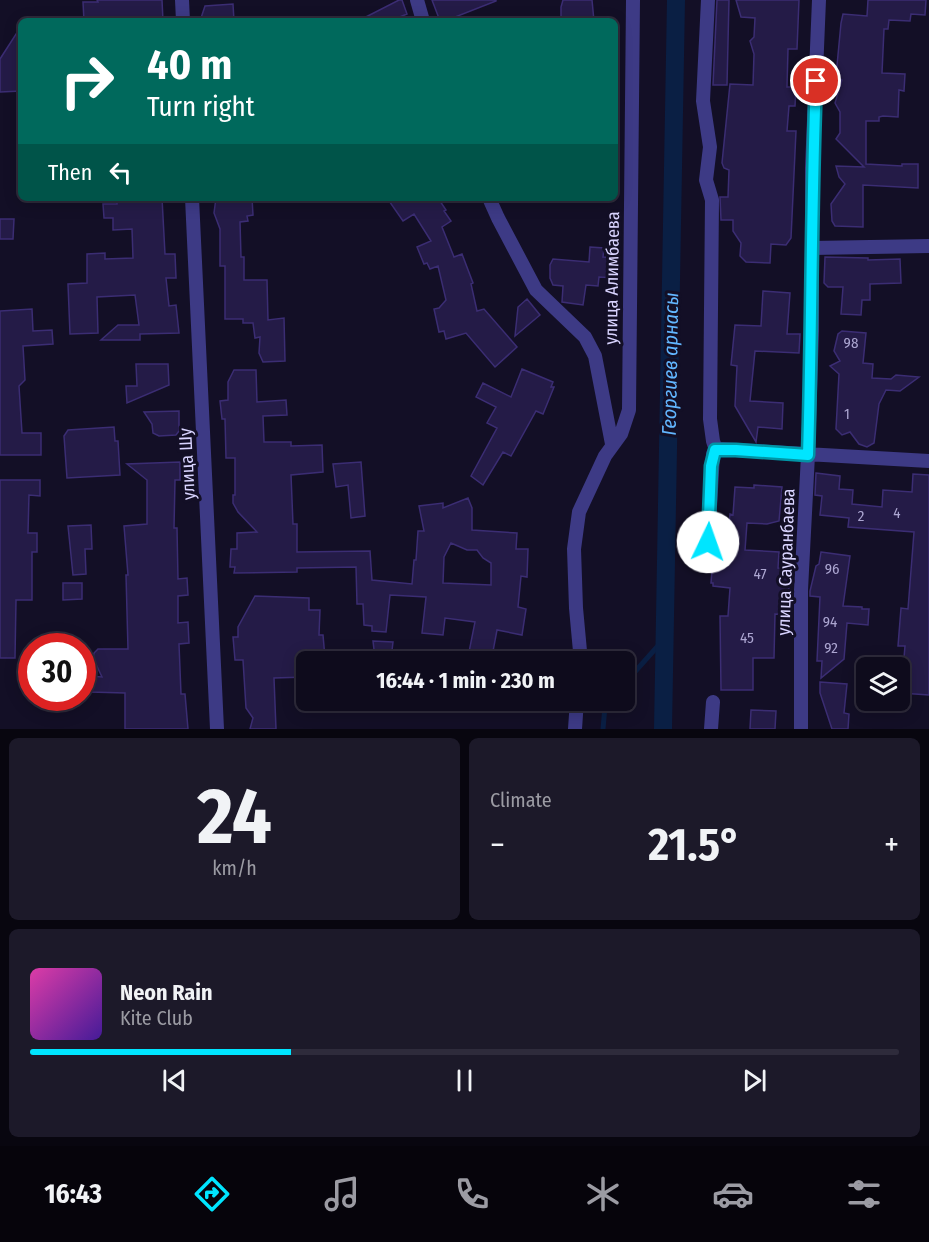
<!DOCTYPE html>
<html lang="en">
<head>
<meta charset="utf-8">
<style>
  body { margin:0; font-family:"Fira Sans Condensed",sans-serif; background:#1c1929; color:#f1f3f6; height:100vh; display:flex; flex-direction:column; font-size:22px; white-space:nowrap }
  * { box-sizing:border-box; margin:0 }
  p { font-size:20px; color:#9b9ba3 }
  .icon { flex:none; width:33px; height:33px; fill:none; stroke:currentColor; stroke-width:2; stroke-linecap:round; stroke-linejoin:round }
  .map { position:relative; height:729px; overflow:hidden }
  .sheet { display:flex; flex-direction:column; gap:9px; padding:9px; background:#08060f; flex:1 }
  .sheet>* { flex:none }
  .guide { position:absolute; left:18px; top:18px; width:600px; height:183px; border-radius:9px; box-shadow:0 3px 15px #0003,0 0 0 2px #2e2b3b; background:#00695c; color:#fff; overflow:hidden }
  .tools { position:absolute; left:856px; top:657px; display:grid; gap:12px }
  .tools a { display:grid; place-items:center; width:54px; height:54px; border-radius:9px; background:#0e0b1c; box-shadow:0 3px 15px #0003,0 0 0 2px #2e2b3b; font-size:30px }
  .speed { position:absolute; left:18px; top:633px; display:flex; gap:12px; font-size:30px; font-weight:700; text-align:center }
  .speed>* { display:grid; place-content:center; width:78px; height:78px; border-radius:50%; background:#0e0b1c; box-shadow:0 3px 15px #0003,0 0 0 2px #2e2b3b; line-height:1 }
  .speed .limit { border:9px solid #d22; background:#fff; color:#111 }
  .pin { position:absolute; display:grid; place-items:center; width:51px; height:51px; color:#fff; margin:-26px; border:3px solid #fff; border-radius:50%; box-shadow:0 2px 6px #0007 }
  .me { position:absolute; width:66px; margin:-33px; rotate:3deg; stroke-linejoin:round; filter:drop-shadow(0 0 4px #0008) }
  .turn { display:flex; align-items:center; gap:21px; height:126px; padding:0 30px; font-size:27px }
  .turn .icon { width:78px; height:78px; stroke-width:2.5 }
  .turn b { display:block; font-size:42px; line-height:51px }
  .then { display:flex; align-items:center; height:57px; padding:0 30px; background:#0003; gap:12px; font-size:22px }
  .big { font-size:45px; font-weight:700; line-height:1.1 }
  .sheet .card { flex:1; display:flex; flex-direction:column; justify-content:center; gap:9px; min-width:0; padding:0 21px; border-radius:9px; background:#1c1929 }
  .sheet .dial { align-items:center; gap:0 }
  .dial b { font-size:78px; line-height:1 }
  .song { display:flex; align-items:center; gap:18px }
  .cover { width:72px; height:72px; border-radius:9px; background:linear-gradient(135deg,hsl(320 70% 55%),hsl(260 70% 35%)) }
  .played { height:6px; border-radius:3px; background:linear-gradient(90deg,#00e5ff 30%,#2e2b3b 30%) }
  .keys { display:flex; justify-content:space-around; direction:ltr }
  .heat { display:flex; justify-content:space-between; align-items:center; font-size:33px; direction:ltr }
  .sheet .tiles { flex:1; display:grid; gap:9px; grid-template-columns:1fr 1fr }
  .card:last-child { grid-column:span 2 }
  .trip { position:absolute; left:296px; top:651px; width:339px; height:60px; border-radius:9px; background:#0e0b1c; box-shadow:0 3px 15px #0003,0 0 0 2px #2e2b3b; font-weight:700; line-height:60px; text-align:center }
  .tab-bar { display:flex; height:96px; justify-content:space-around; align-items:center; background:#06040b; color:#9b9ba3 }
  .tab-bar .icon { width:42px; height:42px }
  .tab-bar .current { color:#00e5ff }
  .tab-bar b { font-size:27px; color:#f1f3f6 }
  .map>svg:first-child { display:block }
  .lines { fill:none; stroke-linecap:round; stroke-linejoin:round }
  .stream { stroke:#0a1f44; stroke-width:5 }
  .canal { stroke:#0a1f44; stroke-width:18 }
  .building { fill:#241b47; stroke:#3b2d73; stroke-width:1.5; fill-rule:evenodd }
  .minor { stroke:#3d3a85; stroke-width:14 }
  .route-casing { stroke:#0095a6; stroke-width:15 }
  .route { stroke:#00e5ff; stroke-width:10 }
  .labels { text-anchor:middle; stroke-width:6; stroke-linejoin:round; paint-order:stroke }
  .number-label { font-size:15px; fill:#aca6d1 }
  .street-label { font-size:18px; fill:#d9d4ff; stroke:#130f26 }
  .water-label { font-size:20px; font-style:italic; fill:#62b6ff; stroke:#130f26 }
</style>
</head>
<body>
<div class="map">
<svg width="929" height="729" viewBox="0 0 929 729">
  <rect width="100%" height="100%" fill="#130f26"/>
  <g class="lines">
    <path class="stream" d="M624 684 665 638
      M603 729 605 706 610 700"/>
    <path class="canal" d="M663 729 676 0"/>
  </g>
  <path class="building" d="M97 0H162L163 21H84L83 2H98Z
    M399 0H402L407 14 390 21H358Z
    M432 0H496V1L445 21H440Z
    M563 0H592L594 21H561V7Z
    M717 0H729L727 85H713Z
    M736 0H799L797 49H788L787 87H796L795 106H789L787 131H796L791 238 786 245 771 244 770 263 746 262 740 256 741 243 733 231V220H721L720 197H728L729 170 724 168 722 163 730 84 753 85 754 54 750 41 754 37 755 18 741 17Z
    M868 0H926L925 15 911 14 910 21 889 20 888 29H884L882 73 905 74 904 91 899 90 898 117 883 116 879 117V121H866V164L902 166V164H918V188L863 185V227L835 226 832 221 831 204 845 184 839 177 836 166 864 167 836 139 840 133V112L835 103 842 80 836 76 841 23 843 14 867 16Z
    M233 4 234 21H200L205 6Z
    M18 31V62H21V91L0 92V59Z
    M117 198H162L165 254H175L176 278H166L169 306 176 305 179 333 140 334V340H101L118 325H139L135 295 97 297 98 333 70 334 68 284 87 283V254L105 253V259L133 258 132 229 113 230V218H104L103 204H117Z
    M216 198H252L253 215 247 216 248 221 240 222 241 257H244V280H267L268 320 284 318 285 361 263 362 259 353 260 337 255 338 253 323H243V319H225V266H220V229L214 213Z
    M387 198H438L446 210 444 211 451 221 442 227 454 257 462 254 473 283 471 284 477 311 484 309 517 347 495 367 466 333 446 339 444 331 439 332 434 309 439 308 446 300 438 266 430 269 427 263 424 264 417 247 431 241 414 214 403 221Z
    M0 219H14L13 239H0Z
    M590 247 604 248 603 257 618 258 616 278 599 277 598 286 586 285 583 305 562 302 563 286 553 285 550 278V265L553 259 589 262Z
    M825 257 868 258V260L900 259 901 283 870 284V300H862L861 315 841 314 843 287H828L824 283Z
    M763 291 790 293 787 334H800L799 353 755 351 750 401 783 403 782 429 758 427 756 442 735 406 737 366 731 365 735 325 761 326Z
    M527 299 540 315 515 336 518 307Z
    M32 309 33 331 52 330 53 344 23 346 25 380 19 386 22 433H41V455H0V311Z
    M842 331 866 333 863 363 873 364 872 378 891 379 896 375 919 377 900 391 886 390 879 404 874 443 867 447 859 444 850 432 842 435 836 429 839 374 830 366 840 361 834 351 838 334Z
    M136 364H168L169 385 127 403 126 386H137Z
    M522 369 553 382 551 387H554L543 414 536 411 511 456 503 452 483 485 471 476 497 428 487 423 496 407 476 397 483 383 511 397Z
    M234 370H256L257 402 286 400 287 415 263 416 264 442H291V446L322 445 323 472 291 475 293 524H297V552L370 551 372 580 412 584 414 560H416L418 531H424L419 506 443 503V508L468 498 472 508V530L517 533 516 549H528L527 577 521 576 518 607 526 609 522 635 497 630 491 662H467L475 622 445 618 443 635 422 633 426 597 390 595 386 632 372 631V626L364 625 363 604H357L356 567 297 568V572L234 573 235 567H230L231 549H237V533L257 532 238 512 233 503V495H235V458H226L225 419H222L220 401 228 400V382ZM451 543 467 550H477L483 558 491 563V585L443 583 444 557Z
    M179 411V431L176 435 159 436 153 433 152 424 144 412Z
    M114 427 115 441H118L120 475 67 478 64 436 68 430Z
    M180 462V480H175L174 528H177L178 579 187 578 188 595 178 596V623L188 622 189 643 179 644 181 694H185L188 729H125V693L90 692V676L102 677 93 658 94 653 98 649H128L126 575H128L124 526 147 524V480L127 464Z
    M361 462 365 516 351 518 348 485 336 487 333 464Z
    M816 473 840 476 839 489 853 490 852 504 882 507 883 490 912 492 913 474 929 475V695L901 693 905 646H898L901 608 908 609 914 532 848 527 849 518 820 515 822 496 815 495Z
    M0 480H40V496L29 495 28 533H37V552H32V600H16L15 658H0Z
    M754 485 782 487 779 521 767 524 747 523 745 550 779 552 778 568 789 569V615L775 614 774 658H753V690H721L720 616H728L730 588 713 586V583H711L714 548 717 534 728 535 730 514 733 515 735 487 754 488Z
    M91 525 92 549H85L86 574 73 575 68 526Z
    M821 552 850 556 843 606 862 607V609H869L868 625 847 623 844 659 821 678 822 661H817L820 597 810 596V591L816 566 819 564Z
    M63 583H82V599L63 600Z
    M255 596 309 598V610H320L319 635H323L325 658 306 662V677L274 678 276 729H250L253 718 246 708 243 660H235L233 637H238V627Z
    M373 641 393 642 391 659 375 658Z
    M820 682 847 684 844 713 849 714 848 729H832L820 693Z
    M751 710 776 711 775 729H750Z"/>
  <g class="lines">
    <path class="minor" d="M182 0 183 21
      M417 0 423 21
      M708 0 703 101 710 147 706 180 712 200 710 419 713 441 716 450
      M192 198 217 729
      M489 198 498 218 536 290 585 337 595 356 612 444
      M812 248 929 246
      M708 542 713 454 718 449 929 461
      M581 662 576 608 574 549 579 512 605 456 621 434 629 410 633 0
      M575 729 577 700
      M711 729 713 702
      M801 729V590L808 455 812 331V168L819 0"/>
  </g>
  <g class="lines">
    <defs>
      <path id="route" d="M708 542 711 466 715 450H736L808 455C812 330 811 205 816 81"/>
    </defs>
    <use href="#route" class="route-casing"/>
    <use href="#route" class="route"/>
  </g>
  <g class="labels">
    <g class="number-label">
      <text x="851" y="348">98</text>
      <text x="847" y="419">1</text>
      <text x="897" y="518">4</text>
      <text x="861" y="521">2</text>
      <text x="832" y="574">96</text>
      <text x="760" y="579">47</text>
      <text x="830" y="627">94</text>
      <text x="747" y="643">45</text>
      <text x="831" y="653">92</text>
    </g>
    <g class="street-label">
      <text transform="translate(612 278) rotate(-89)" y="6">улица Алимбаева</text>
      <text transform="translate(187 464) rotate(-93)" y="6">улица Шу</text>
      <text transform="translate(786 562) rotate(-88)" y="6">улица Сауранбаева</text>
    </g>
    <g class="water-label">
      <text transform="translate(670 364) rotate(-89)" y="7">Георгиев арнасы</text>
    </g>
  </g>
</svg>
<div class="tools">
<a><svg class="icon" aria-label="layers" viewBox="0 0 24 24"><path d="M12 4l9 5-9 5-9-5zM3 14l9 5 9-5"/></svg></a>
</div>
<div class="speed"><div class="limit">30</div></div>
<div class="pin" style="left:816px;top:81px;background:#d93025"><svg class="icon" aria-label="arrive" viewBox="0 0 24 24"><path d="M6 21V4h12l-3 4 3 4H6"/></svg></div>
<svg class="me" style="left:708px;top:542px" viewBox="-20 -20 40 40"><circle r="19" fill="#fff"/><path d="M0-13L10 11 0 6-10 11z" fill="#00e5ff"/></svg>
<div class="trip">16:44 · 1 min · 230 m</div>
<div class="guide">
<div class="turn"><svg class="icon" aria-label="right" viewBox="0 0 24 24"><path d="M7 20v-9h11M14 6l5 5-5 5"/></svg><div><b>40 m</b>Turn right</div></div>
<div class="then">Then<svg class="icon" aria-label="left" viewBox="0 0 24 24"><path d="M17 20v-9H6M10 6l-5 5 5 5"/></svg></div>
</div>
</div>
<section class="sheet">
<div class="tiles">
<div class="card dial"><b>24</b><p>km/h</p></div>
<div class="card"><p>Climate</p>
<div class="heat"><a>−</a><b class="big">21.5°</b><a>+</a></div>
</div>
<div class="card">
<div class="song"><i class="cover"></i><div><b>Neon Rain</b><p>Kite Club</p></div></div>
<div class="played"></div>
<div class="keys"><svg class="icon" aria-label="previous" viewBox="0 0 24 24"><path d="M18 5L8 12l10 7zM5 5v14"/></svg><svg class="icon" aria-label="pause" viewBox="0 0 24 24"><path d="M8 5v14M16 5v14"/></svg><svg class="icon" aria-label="next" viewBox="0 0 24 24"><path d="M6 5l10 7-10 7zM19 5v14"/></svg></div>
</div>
</div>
</section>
<nav class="tab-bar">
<b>16:43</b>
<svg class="icon current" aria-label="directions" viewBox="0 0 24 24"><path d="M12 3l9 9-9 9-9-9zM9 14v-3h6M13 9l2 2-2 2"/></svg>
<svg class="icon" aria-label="music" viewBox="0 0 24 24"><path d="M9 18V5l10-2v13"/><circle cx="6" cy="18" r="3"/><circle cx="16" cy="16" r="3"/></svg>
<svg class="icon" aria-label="phone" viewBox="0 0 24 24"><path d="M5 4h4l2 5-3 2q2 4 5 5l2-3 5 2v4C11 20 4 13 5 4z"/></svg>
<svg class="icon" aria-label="climate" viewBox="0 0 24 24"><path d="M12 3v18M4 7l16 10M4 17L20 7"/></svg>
<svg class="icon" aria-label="car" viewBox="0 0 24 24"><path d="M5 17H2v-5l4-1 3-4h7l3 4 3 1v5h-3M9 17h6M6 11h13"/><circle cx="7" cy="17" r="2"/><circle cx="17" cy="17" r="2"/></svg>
<svg class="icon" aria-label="filters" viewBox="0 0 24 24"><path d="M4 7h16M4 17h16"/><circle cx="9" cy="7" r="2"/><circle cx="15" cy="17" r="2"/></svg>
</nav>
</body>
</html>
